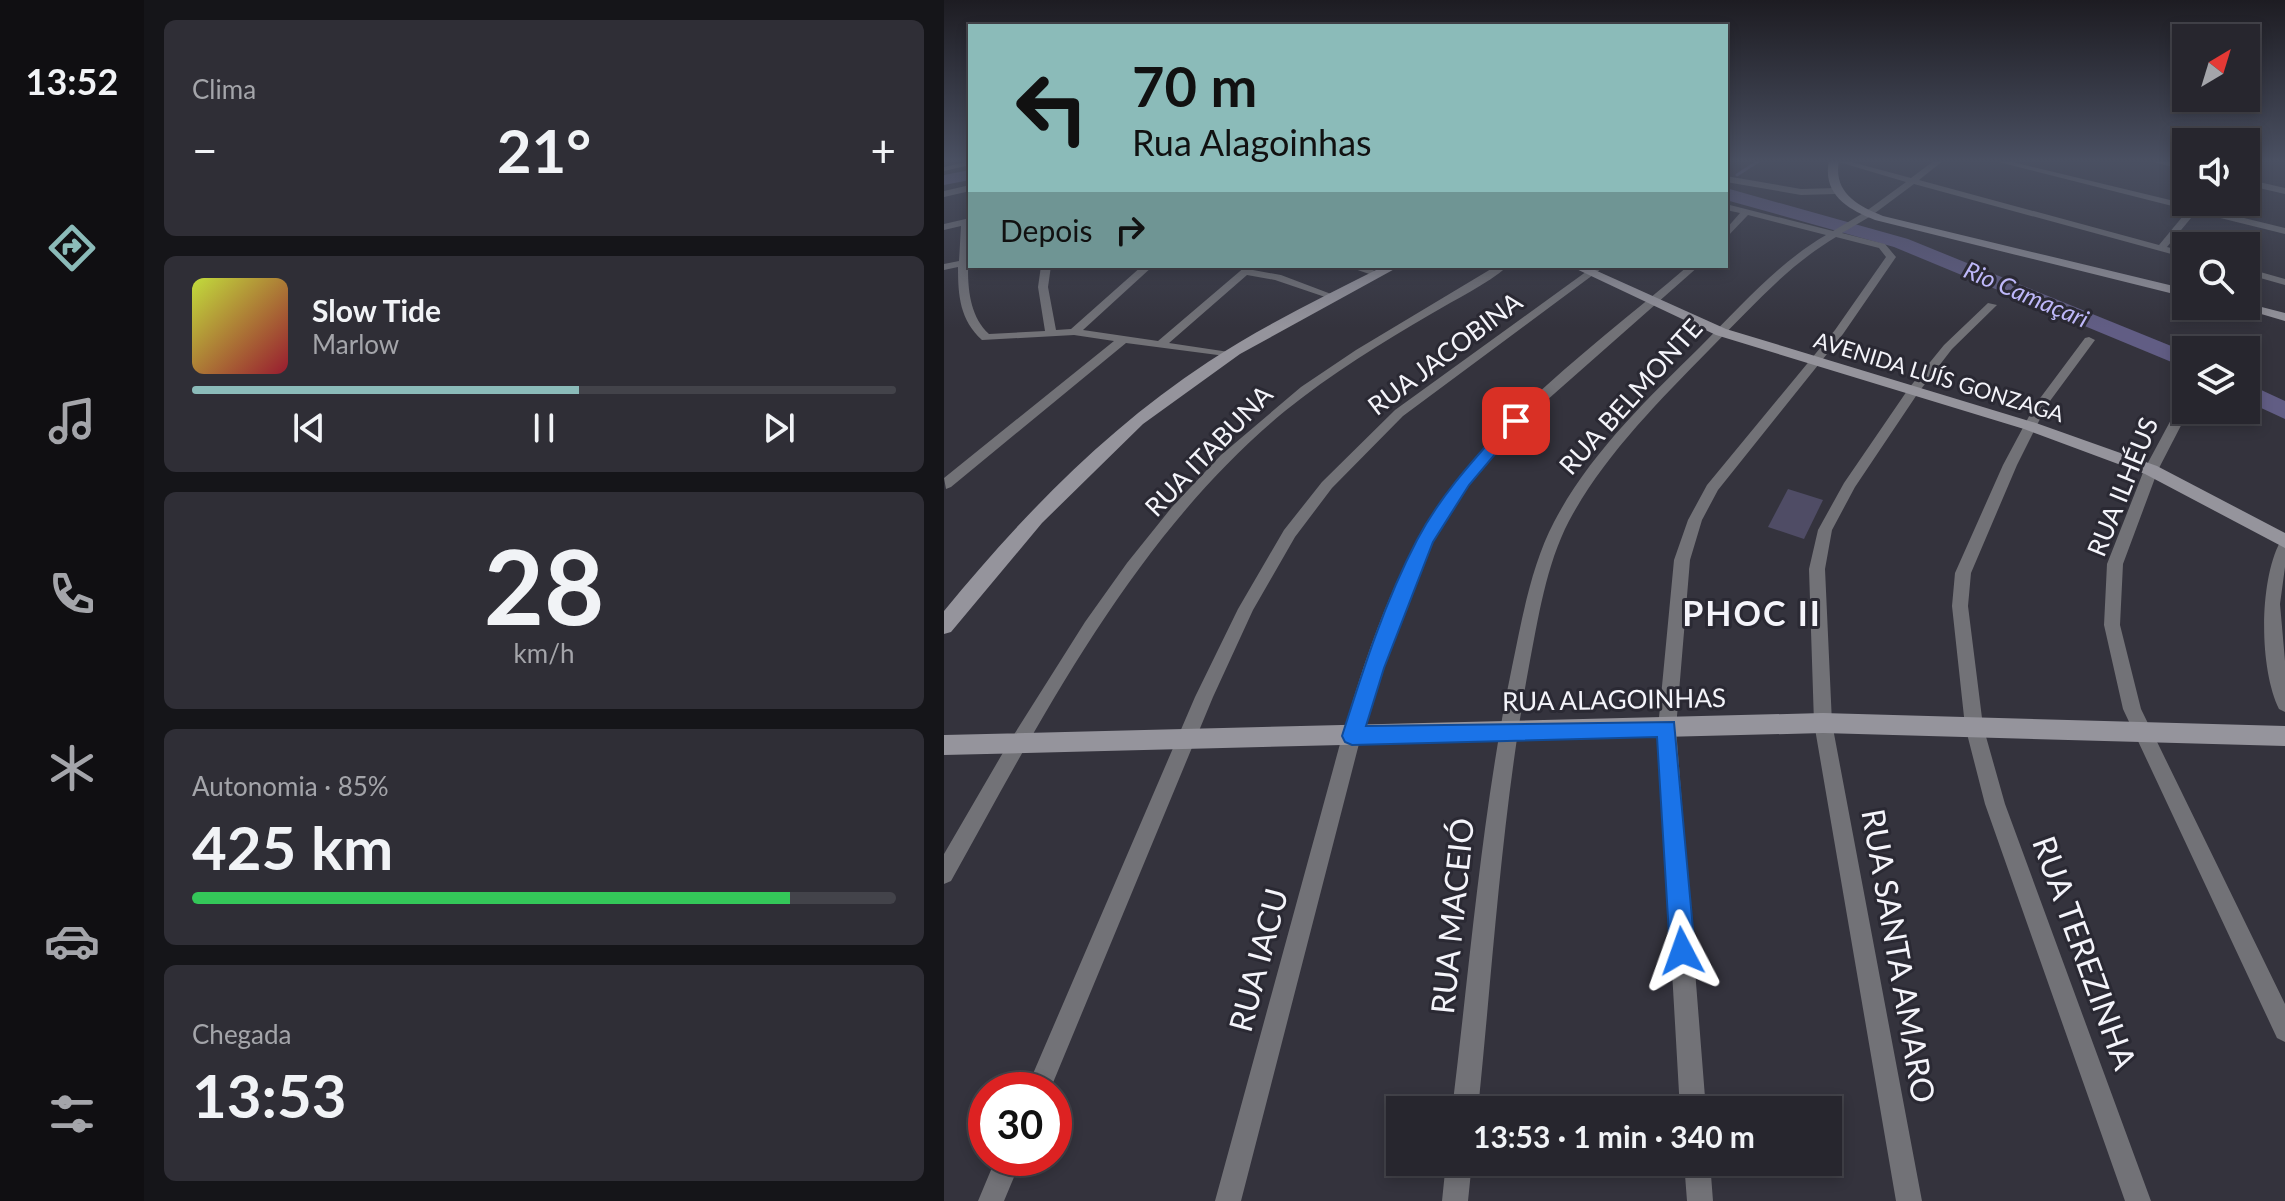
<!DOCTYPE html>
<html lang="pt">
<head>
<meta charset="utf-8">
<style>
  body { margin:0; font-family:Lato,sans-serif; background:#2f2e36; color:#f1f3f6; height:100vh; display:flex; flex-direction:column; font-size:30px; white-space:nowrap }
  * { box-sizing:border-box; margin:0 }
  p { font-size:26px; color:#a4a5aa }
  .icon { flex:none; width:44px; height:44px; fill:none; stroke:currentColor; stroke-width:2; stroke-linecap:round; stroke-linejoin:round }
  .map { position:relative; flex:1; overflow:hidden }
  .panel { display:flex; flex-direction:column; gap:20px; padding:20px; background:#151519; width:800px }
  .panel>* { flex:none }
  .guide { position:absolute; left:24px; top:24px; width:760px; height:244px; border-radius:0px; box-shadow:0 4px 12px #0003,0 0 0 2px #43434a; background:#8bbbb9; color:#111; overflow:hidden }
  .needle { width:52px; rotate:38deg }
  .tools { position:absolute; left:1228px; top:24px; display:grid; gap:16px }
  .tools a { display:grid; place-items:center; width:88px; height:88px; border-radius:0px; background:#27262e; box-shadow:0 4px 12px #0003,0 0 0 2px #43434a; font-size:40px }
  .speed { position:absolute; left:24px; top:1072px; display:flex; gap:16px; font-size:40px; font-weight:700; text-align:center }
  .speed>* { display:grid; place-content:center; width:104px; height:104px; border-radius:50%; background:#27262e; box-shadow:0 4px 12px #0003,0 0 0 2px #43434a; line-height:1 }
  .speed .limit { border:12px solid #d22; background:#fff; color:#111 }
  .pin { position:absolute; display:grid; place-items:center; width:68px; height:68px; color:#fff; margin:-34px; border-radius:16px; box-shadow:0 4px 12px #0006 }
  .me { position:absolute; width:88px; margin:-44px; rotate:356deg; stroke-linejoin:round; filter:drop-shadow(0 0 6px #0008) }
  .turn { display:flex; align-items:center; gap:28px; height:168px; padding:0 32px; font-size:36px }
  .turn .icon { width:104px; height:104px; stroke-width:2.5 }
  .turn b { display:block; font-size:56px; line-height:68px }
  .then { display:flex; align-items:center; height:76px; padding:0 32px; background:#0003; gap:16px; font-size:30px }
  .big { font-size:60px; font-weight:700; line-height:1.1 }
  .panel .widget { flex:1; display:flex; flex-direction:column; justify-content:center; gap:12px; min-width:0; padding:0 28px; border-radius:12px; background:#2f2e36 }
  .panel .dial { align-items:center; gap:0 }
  .dial b { font-size:104px; line-height:1 }
  .song { display:flex; align-items:center; gap:24px }
  .cover { width:96px; height:96px; border-radius:12px; background:linear-gradient(135deg,hsl(70 70% 55%),hsl(350 70% 35%)) }
  .played { height:8px; border-radius:4px; background:linear-gradient(90deg,#8bbbb9 55%,#43434a 55%) }
  .keys { display:flex; justify-content:space-around; direction:ltr }
  .heat { display:flex; justify-content:space-between; align-items:center; font-size:44px; direction:ltr }
  .charge { height:12px; border-radius:6px; background:linear-gradient(90deg,#34c759 85%,#43434a 0) }
  .trip { position:absolute; left:442px; top:1096px; width:456px; height:80px; border-radius:0px; background:#27262e; box-shadow:0 4px 12px #0003,0 0 0 2px #43434a; font-weight:700; line-height:80px; text-align:center }
  main { display:flex; flex:1; min-height:0 }
  .tab-bar { display:flex; flex-direction:column; width:144px; justify-content:space-around; align-items:center; background:#100f12; color:#a4a5aa }
  .tab-bar .icon { width:56px; height:56px }
  .tab-bar .current { color:#8bbbb9 }
  .tab-bar b { font-size:36px; color:#f1f3f6 }
  .map>svg:first-child { display:block }
  .green { fill:#4f4c65 }
  .lines { fill:none; stroke-linecap:round; stroke-linejoin:round }
  .stream { stroke:#615d84; stroke-width:3 }
  .river { fill:#615d84; fill-rule:evenodd }
  .street { fill:#727277; fill-rule:evenodd }
  .secondary { fill:#95949c; fill-rule:evenodd }
  .route { fill:#1a73e8; stroke:#114b97; stroke-width:2 }
  .labels { text-anchor:middle; stroke-width:6; stroke-linejoin:round; paint-order:stroke }
  .far-street-label { font-size:22px; fill:#f4f4fa; stroke:#2a2933 }
  .far-water-label { font-size:24px; font-style:italic; fill:#beb8f9; stroke:#2a2933 }
  .street-label { font-size:26px; fill:#f4f4fa; stroke:#2a2933 }
  .near-street-label { font-size:32px; fill:#f4f4fa; stroke:#2a2933 }
  .district-label { font-size:34px; font-weight:bold; letter-spacing:2px; fill:#f4f4fa; stroke:#2a2933 }
</style>
</head>
<body>
<main>
<nav class="tab-bar">
<b>13:52</b>
<svg class="icon current" aria-label="directions" viewBox="0 0 24 24"><path d="M12 3l9 9-9 9-9-9zM9 14v-3h6M13 9l2 2-2 2"/></svg>
<svg class="icon" aria-label="music" viewBox="0 0 24 24"><path d="M9 18V5l10-2v13"/><circle cx="6" cy="18" r="3"/><circle cx="16" cy="16" r="3"/></svg>
<svg class="icon" aria-label="phone" viewBox="0 0 24 24"><path d="M5 4h4l2 5-3 2q2 4 5 5l2-3 5 2v4C11 20 4 13 5 4z"/></svg>
<svg class="icon" aria-label="climate" viewBox="0 0 24 24"><path d="M12 3v18M4 7l16 10M4 17L20 7"/></svg>
<svg class="icon" aria-label="car" viewBox="0 0 24 24"><path d="M5 17H2v-5l4-1 3-4h7l3 4 3 1v5h-3M9 17h6M6 11h13"/><circle cx="7" cy="17" r="2"/><circle cx="17" cy="17" r="2"/></svg>
<svg class="icon" aria-label="filters" viewBox="0 0 24 24"><path d="M4 7h16M4 17h16"/><circle cx="9" cy="7" r="2"/><circle cx="15" cy="17" r="2"/></svg>
</nav>
<section class="panel">
<div class="widget"><p>Clima</p>
<div class="heat"><a>−</a><b class="big">21°</b><a>+</a></div>
</div>
<div class="widget">
<div class="song"><i class="cover"></i><div><b>Slow Tide</b><p>Marlow</p></div></div>
<div class="played"></div>
<div class="keys"><svg class="icon" aria-label="previous" viewBox="0 0 24 24"><path d="M18 5L8 12l10 7zM5 5v14"/></svg><svg class="icon" aria-label="pause" viewBox="0 0 24 24"><path d="M8 5v14M16 5v14"/></svg><svg class="icon" aria-label="next" viewBox="0 0 24 24"><path d="M6 5l10 7-10 7zM19 5v14"/></svg></div>
</div>
<div class="widget dial"><b>28</b><p>km/h</p></div>
<div class="widget"><p>Autonomia · 85%</p><b class="big">425 km</b><div class="charge"></div></div>
<div class="widget"><p>Chegada</p><b class="big">13:53</b></div>
</section>
<div class="map">
<svg width="1341" height="1201" viewBox="0 0 1341 1201">
  <rect width="100%" height="100%" fill="#34333d"/>
  <path class="green" d="M844 489 879 500 860 539 824 527Z"/>
  <g class="lines">
    <path class="stream" d="M793 175 816 160"/>
    <path class="river" d="M26 170V180L0 185V175Z
      M782 188 964 239 1242 352V368L950 247 782 200Z
      M1302 383 1341 401V419L1302 401Z"/>
    <path class="street" d="M888 160H900L967 178 991 160H1000L975 180 1215 245 1244 210 1047 160H1060L1247 205 1250 202H1258L1255 207 1341 228V234L1252 212 1223 247 1242 252V258L970 184 927 216 898 233 941 244 952 257 899 334 774 490 758 520 746 560 732 728 762 1110H736L714 728 730 560 744 520 763 485 891 330 942 257 935 248 892 237C843 266 806 309 766 349 715 401 659 457 625 521 602 565 594 619 585 666 558 812 549 962 534 1110H508C526 963 538 812 568 667 578 619 587 566 610 522 645 455 703 399 756 347 796 307 834 263 882 235L804 215 782 238V229L796 213 782 210V204L889 231 921 212 962 182Z
      M1201 160H1215L1242 166V170Z
      M26 161V165L0 171V167Z
      M782 176 857 189 891 188 895 191 891 194 857 195 782 182Z
      M1302 179 1341 188V194L1302 185Z
      M26 185V191L0 197V191Z
      M26 218C26 255 15 306 45 334L101 331 94 287 97 266H107L104 287 112 330 127 329 198 266H209L139 330 214 341 302 266H313L309 270 337 275 395 297 390 300 331 280 303 275 225 343 285 352 291 355 289 357 182 343 7 487 2 489 0 478 170 341 130 335 38 340C16 320 14 296 14 267L0 270V264L15 261 17 226 0 230V224Z
      M402 266H418L439 274 434 277Z
      M552 266H564C542 285 512 299 487 314 437 343 387 374 341 411 191 535 100 714 7 881L0 884V854L64 744 141 622 183 563 228 507 277 455 357 387 412 350Z
      M650 266H661L459 416 388 488 351 537 309 610 269 697 106 1090H82L251 697 294 609 340 530 378 482 451 410Z
      M744 266H755L585 416 526 482 488 541 454 623 417 736 297 1201H271C303 1084 335 967 367 850 402 725 434 578 517 475 581 394 666 333 744 266Z
      M1302 268 1341 279V285L1302 274Z
      M1044 303 1053 305 1008 349 974 393 911 487 888 530 881 569 888 723 978 1201H952L870 723 865 569 874 530 900 483 965 388 1000 345Z
      M1145 337 1151 340 1103 405 1073 465 1027 573 1024 606 1039 726 1061 804 1207 1201H1181L1041 804 1021 726 1008 606 1011 573 1059 465 1091 405 1141 338Z
      M1242 399V410H1245L1214 470 1179 564 1176 625 1197 709 1341 1004V1042L1333 1038 1179 709 1160 625 1163 564 1200 470 1236 403Z
      M1341 541V567L1336 604 1341 661V712L1335 709C1315 668 1315 582 1336 542Z
      M52 1158H78L60 1201H34Z
      M502 1162H528L524 1201H498Z
      M740 1162H766L769 1201H743Z"/>
    <path class="secondary" d="M885 160H895C889 192 912 205 939 216L1242 289V297L931 220C903 209 878 194 885 160Z
      M440 266H456L296 354 199 424 98 523 7 632 0 634V611C77 517 162 429 264 362 320 325 381 296 440 266Z
      M626 266H642L782 329 1092 423 1213 466 1341 533V548L1201 474 1080 429 772 335Z
      M1302 303 1341 313V321L1290 306H1302Z
      M879 713 1341 726V746L879 733 0 755V735Z"/>
  </g>
  <linearGradient id="sky" x2="0" y2="1"><stop stop-color="#1d1c22"/><stop offset="0.49" stop-color="#4a5062"/><stop offset="1" stop-color="#4a5062" stop-opacity="0"/></linearGradient>
  <rect width="1341" height="328" fill="url(#sky)"/>
  <path class="route" d="M567 418 579 421 525 485 489 542 440 668 422 726 730 722 751 951 747 960 738 963 729 960 726 951 713 737 408 745 401 742 398 736C419 670 441 601 473 540 497 494 533 456 567 418Z"/>
  <g class="labels">
    <g class="far-street-label">
      <text transform="translate(995 377) rotate(17)" y="8">AVENIDA LUÍS GONZAGA</text>
    </g>
    <g class="far-water-label">
      <text transform="translate(1082 295) rotate(23)" y="8">Rio Camaçari</text>
    </g>
    <g class="street-label">
      <text transform="translate(501 354) rotate(-37)" y="9">RUA JACOBINA</text>
      <text transform="translate(687 397) rotate(-48)" y="9">RUA BELMONTE</text>
      <text transform="translate(265 451) rotate(-46)" y="9">RUA ITABUNA</text>
      <text transform="translate(1179 487) rotate(-68)" y="9">RUA ILHÉUS</text>
      <text transform="translate(670 700) rotate(-1)" y="9">RUA ALAGOINHAS</text>
    </g>
    <g class="near-street-label">
      <text transform="translate(509 916) rotate(-84)" y="11">RUA MACEIÓ</text>
      <text transform="translate(1140 953) rotate(70)" y="11">RUA TEREZINHA</text>
      <text transform="translate(954 956) rotate(80)" y="11">RUA SANTA AMARO</text>
      <text transform="translate(315 960) rotate(-75)" y="11">RUA IACU</text>
    </g>
    <g class="district-label">
      <text x="808" y="626">PHOC II</text>
    </g>
  </g>
</svg>
<div class="tools">
<a><svg class="needle" viewBox="-14 -14 28 28"><path d="M0-13l5 13h-10z" fill="#e53935"/><path d="M0 13l5-13h-10z" fill="#a4a5aa"/></svg></a>
<a><svg class="icon" aria-label="sound" viewBox="0 0 24 24"><path d="M4 9h4l5-4v14l-5-4H4zM17 9q2 3 0 6"/></svg></a>
<a><svg class="icon" aria-label="search" viewBox="0 0 24 24"><circle cx="10" cy="10" r="6"/><path d="M15 15l6 6"/></svg></a>
<a><svg class="icon" aria-label="layers" viewBox="0 0 24 24"><path d="M12 4l9 5-9 5-9-5zM3 14l9 5 9-5"/></svg></a>
</div>
<div class="speed"><div class="limit">30</div></div>
<div class="pin" style="left:572px;top:421px;background:#d93025"><svg class="icon" aria-label="arrive" viewBox="0 0 24 24"><path d="M6 21V4h12l-3 4 3 4H6"/></svg></div>
<svg class="me" style="left:738px;top:951px" viewBox="-20 -20 40 40"><path d="M0-17L14 15 0 8-14 15z" fill="#1a73e8" stroke="#fff" stroke-width="4"/></svg>
<div class="trip">13:53 · 1 min · 340 m</div>
<div class="guide">
<div class="turn"><svg class="icon" aria-label="left" viewBox="0 0 24 24"><path d="M17 20v-9H6M10 6l-5 5 5 5"/></svg><div><b>70 m</b>Rua Alagoinhas</div></div>
<div class="then">Depois<svg class="icon" aria-label="right" viewBox="0 0 24 24"><path d="M7 20v-9h11M14 6l5 5-5 5"/></svg></div>
</div>
</div>
</main>
</body>
</html>
